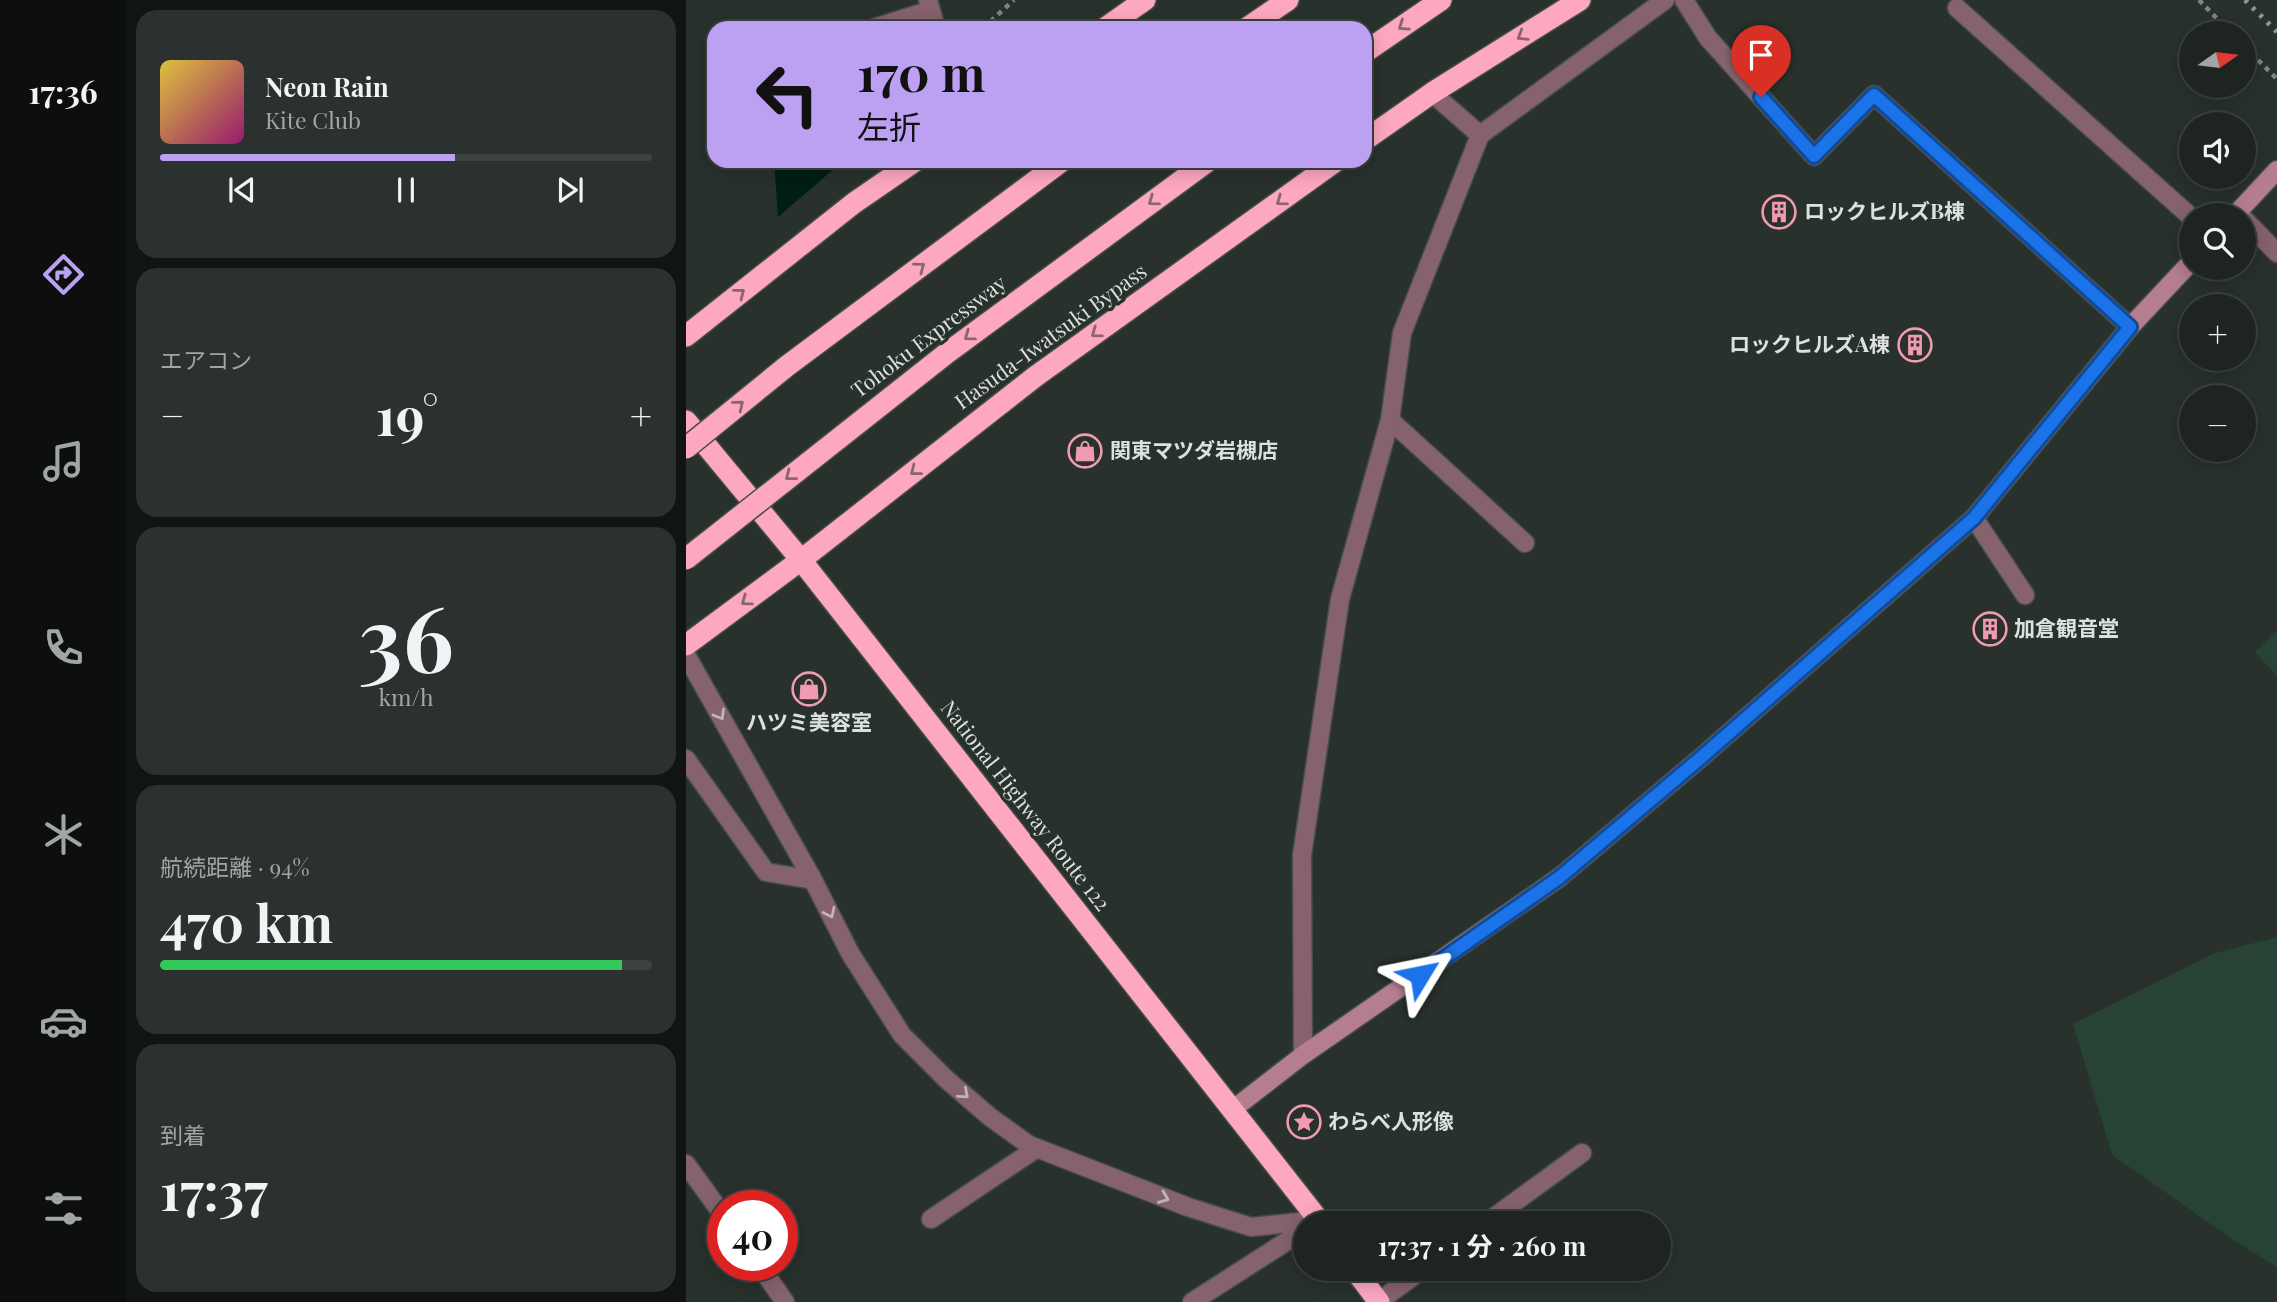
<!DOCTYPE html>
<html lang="ja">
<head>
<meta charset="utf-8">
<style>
  body { margin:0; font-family:"Playfair Display","Noto Sans JP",serif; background:#2b312e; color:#f1f3f6; height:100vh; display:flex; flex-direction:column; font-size:26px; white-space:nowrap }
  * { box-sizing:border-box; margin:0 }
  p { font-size:23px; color:#a1a5a5 }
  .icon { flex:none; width:38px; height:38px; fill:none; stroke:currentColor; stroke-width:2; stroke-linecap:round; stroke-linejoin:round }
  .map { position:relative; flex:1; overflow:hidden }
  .sheet { display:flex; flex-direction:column; gap:10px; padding:10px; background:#101412; width:560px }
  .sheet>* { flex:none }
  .hud { position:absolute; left:21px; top:21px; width:665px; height:147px; border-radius:21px; box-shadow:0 4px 18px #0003,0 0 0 2px #3c423f; background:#bca0f2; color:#111; overflow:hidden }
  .needle { width:46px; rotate:76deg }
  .buttons { position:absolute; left:1493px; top:21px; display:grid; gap:14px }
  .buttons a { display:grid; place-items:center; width:77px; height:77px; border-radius:50%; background:#1e2521; box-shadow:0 4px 18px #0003,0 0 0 2px #3c423f; font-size:35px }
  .speed { position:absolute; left:21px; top:1190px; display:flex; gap:14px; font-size:35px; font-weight:700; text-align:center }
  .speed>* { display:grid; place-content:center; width:91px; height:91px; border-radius:50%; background:#1e2521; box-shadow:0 4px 18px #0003,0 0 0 2px #3c423f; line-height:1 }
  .speed .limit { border:10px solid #d22; background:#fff; color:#111 }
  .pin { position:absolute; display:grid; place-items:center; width:60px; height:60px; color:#fff; margin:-72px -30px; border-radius:50% 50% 50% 0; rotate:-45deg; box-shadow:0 0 7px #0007 }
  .pin .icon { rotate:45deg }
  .me { position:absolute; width:77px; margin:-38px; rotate:55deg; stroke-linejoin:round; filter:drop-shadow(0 0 5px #0008) }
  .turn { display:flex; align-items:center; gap:24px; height:147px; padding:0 35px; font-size:32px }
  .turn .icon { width:91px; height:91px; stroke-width:2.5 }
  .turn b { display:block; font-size:49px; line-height:60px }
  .big { font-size:52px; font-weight:700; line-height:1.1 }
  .sheet .card { flex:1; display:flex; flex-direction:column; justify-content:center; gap:10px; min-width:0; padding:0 24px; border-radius:21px; background:#2b312e }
  .sheet .dial { align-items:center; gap:0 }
  .dial b { font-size:91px; line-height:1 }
  .song { display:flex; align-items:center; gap:21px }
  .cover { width:84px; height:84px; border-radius:10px; background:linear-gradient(135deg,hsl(50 70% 55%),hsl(320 70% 35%)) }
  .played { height:7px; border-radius:4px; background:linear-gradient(90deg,#bca0f2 60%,#3c423f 60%) }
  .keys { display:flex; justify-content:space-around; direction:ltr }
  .heat { display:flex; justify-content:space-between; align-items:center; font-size:38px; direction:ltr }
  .charge { height:10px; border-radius:5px; background:linear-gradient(90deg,#34c759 94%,#3c423f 0) }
  .trip { position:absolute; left:607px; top:1211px; width:378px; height:70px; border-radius:35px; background:#1e2521; box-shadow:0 4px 18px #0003,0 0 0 2px #3c423f; font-weight:700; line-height:70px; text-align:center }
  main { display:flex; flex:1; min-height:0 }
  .tabs { display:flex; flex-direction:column; width:126px; justify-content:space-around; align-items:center; background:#0c0f0d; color:#a1a5a5 }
  .tabs .icon { width:49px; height:49px }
  .tabs .selected { color:#bca0f2 }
  .tabs b { font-size:32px; color:#f1f3f6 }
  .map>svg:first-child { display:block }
  .green { fill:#264335 }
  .water { fill:#001e12 }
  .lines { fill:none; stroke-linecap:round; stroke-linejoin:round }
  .lane-casing { stroke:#454d48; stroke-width:21 }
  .street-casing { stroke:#454d48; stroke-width:21 }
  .secondary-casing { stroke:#454d48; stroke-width:21 }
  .highway-casing { stroke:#454d48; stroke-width:24 }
  .path { stroke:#7e8682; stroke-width:4.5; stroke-dasharray:5 5; stroke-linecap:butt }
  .lane { stroke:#85626c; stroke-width:18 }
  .street { stroke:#85626c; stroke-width:18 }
  .secondary { stroke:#b57e8f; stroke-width:18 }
  .highway { stroke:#fda7c1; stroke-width:21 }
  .rail { stroke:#8d9590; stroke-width:5; stroke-dasharray:3.5 7; stroke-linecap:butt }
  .highway-bridge-casing { stroke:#454d48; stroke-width:24; stroke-linecap:butt }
  .highway-bridge { stroke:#fda7c1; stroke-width:21 }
  .oneway { stroke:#88666f }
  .oneway2 { stroke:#bdb5b6 }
  .route-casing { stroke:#114b97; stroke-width:18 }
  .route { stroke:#1a73e8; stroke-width:12 }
  .labels { text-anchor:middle; stroke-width:7; stroke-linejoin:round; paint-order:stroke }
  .poi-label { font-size:21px; font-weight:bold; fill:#dbe2de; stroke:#28312c; text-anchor:start }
  .street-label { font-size:21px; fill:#dbe2de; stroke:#28312c }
</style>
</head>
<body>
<main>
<nav class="tabs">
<b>17:36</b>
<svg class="icon selected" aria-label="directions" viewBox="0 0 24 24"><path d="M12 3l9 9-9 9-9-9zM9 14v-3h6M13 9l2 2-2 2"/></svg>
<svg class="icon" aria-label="music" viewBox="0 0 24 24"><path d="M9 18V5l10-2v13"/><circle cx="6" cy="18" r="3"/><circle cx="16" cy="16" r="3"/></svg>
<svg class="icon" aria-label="phone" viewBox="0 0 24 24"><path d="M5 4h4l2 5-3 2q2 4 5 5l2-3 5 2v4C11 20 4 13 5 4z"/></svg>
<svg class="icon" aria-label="climate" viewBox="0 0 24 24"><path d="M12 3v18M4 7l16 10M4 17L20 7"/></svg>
<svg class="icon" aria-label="car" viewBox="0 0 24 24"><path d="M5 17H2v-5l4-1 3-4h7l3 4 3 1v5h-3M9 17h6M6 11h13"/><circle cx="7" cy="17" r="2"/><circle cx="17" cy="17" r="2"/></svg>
<svg class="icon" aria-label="filters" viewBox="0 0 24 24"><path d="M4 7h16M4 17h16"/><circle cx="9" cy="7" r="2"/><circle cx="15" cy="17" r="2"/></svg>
</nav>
<section class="sheet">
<div class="card">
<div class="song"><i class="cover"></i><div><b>Neon Rain</b><p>Kite Club</p></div></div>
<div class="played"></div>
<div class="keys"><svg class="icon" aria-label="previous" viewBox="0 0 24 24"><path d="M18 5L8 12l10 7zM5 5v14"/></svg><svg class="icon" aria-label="pause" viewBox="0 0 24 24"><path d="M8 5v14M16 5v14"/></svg><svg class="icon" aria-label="next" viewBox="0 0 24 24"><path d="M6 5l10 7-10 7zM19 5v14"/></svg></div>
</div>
<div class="card"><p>エアコン</p>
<div class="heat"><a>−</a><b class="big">19°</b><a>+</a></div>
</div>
<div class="card dial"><b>36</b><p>km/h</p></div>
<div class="card"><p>航続距離 · 94%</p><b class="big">470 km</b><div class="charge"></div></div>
<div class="card"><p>到着</p><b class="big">17:37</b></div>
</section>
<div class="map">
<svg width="1591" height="1302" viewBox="0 0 1591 1302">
  <rect width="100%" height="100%" fill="#28312c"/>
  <path class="green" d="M1591 630V676L1569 652Z
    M1591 937V1267L1546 1239 1426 1155 1387 1024 1529 953Z"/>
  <path class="water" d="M88 161H157L92 217Z"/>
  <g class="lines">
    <defs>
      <path id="lane" d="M242 0 250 28
        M998 0 1022 38 1128 156 1188 95 1444 327
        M1271 8 1505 217
        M188 28 245 10
        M704 420 839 543
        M800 1223 896 1153
        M692 1302 737 1269"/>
      <path id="street" d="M746 93 794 135 979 0
        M1558 219 1591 253
        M1288 518 1339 595
        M0 655 127 880 164 953 216 1035 260 1079 304 1117 343 1145 502 1207 565 1227 633 1220
        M0 759 80 872 127 880
        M617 1055 616 855 654 599 704 420 716 333 794 135
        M0 1164 37 1215
        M245 1219 351 1148
        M73 1265 99 1302
        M506 1302 620 1229"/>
      <path id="secondary" d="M1549 215 1591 170
        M546 1110 617 1055 874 877 1018 755 1288 518 1444 327 1505 262"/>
      <path id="highway" d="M419 28 459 0
        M561 28 602 0
        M679 52 755 0
        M679 140 746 93 894 0
        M0 336 168 203 229 161
        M0 421 115 560 635 1223
        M0 645 115 560 350 376 650 161
        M668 1269 693 1302"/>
    </defs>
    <use href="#lane" class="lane-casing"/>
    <use href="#street" class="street-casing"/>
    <use href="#secondary" class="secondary-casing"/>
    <use href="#highway" class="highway-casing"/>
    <path class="path" d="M1513 0 1545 33
      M297 28 328 0
      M1558 46 1591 79"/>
    <use href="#lane" class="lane"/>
    <use href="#street" class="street"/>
    <use href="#secondary" class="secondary"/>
    <use href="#highway" class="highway"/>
    <path class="rail" d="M1559 0 1591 32"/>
    <defs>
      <path id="highway-bridge" d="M0 448 101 366 376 161
        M0 559 261 353 522 161"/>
    </defs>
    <use href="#highway-bridge" class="highway-bridge-casing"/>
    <use href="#highway-bridge" class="highway-bridge"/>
  </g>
  <defs><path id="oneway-chevron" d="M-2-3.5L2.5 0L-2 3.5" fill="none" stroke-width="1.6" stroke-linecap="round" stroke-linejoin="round" transform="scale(1.75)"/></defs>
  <g class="oneway">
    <use href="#oneway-chevron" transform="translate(717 26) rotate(146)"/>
    <use href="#oneway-chevron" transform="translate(836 36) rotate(148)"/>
    <use href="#oneway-chevron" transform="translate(467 201) rotate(144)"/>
    <use href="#oneway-chevron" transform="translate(595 201) rotate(144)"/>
    <use href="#oneway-chevron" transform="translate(234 267) rotate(-37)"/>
    <use href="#oneway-chevron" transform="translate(54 293) rotate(-38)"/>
    <use href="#oneway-chevron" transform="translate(410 333) rotate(144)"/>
    <use href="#oneway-chevron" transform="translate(283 336) rotate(144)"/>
    <use href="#oneway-chevron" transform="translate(53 405) rotate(-39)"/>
    <use href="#oneway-chevron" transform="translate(229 471) rotate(142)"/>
    <use href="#oneway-chevron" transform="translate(104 476) rotate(142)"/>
    <use href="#oneway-chevron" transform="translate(60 601) rotate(144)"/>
  </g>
  <g class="oneway2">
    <use href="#oneway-chevron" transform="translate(34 715) rotate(60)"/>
    <use href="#oneway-chevron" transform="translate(144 913) rotate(64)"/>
    <use href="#oneway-chevron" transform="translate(278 1094) rotate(41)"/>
    <use href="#oneway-chevron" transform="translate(478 1198) rotate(22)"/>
  </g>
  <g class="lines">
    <defs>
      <path id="route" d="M734 975 874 877 1018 755 1288 518 1444 327 1188 95 1128 156 1075 97"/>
    </defs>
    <use href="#route" class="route-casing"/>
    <use href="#route" class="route"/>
  </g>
  <defs>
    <symbol id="building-ring" viewBox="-11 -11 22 22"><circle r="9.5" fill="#28312c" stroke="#f09ab4" stroke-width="1.5"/><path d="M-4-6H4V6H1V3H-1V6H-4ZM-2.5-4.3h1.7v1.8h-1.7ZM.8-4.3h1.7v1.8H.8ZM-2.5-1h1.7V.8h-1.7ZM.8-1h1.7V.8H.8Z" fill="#f09ab4"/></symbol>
    <symbol id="shop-ring" viewBox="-11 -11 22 22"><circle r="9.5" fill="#28312c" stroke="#f09ab4" stroke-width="1.5"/><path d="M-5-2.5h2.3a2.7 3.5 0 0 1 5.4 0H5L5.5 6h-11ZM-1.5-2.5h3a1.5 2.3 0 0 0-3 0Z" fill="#f09ab4"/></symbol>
    <symbol id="sight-ring" viewBox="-11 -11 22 22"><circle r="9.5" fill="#28312c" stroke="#f09ab4" stroke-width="1.5"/><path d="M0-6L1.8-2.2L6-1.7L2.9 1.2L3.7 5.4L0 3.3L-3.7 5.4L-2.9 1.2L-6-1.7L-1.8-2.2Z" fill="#f09ab4"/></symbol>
  </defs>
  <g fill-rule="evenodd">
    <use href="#building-ring" x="1074" y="193" width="38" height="38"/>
    <use href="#building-ring" x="1210" y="326" width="38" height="38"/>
    <use href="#shop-ring" x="380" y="432" width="38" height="38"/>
    <use href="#building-ring" x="1285" y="610" width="38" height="38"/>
    <use href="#shop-ring" x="104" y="670" width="38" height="38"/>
    <use href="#sight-ring" x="599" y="1103" width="38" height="38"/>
  </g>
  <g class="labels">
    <g class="poi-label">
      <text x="1118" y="219">ロックヒルズB棟</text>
      <text x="1204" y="352" text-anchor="end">ロックヒルズA棟</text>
      <text x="424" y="458">関東マツダ岩槻店</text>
      <text x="1328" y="636">加倉観音堂</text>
      <text x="123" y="730" text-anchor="middle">ハツミ美容室</text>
      <text x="642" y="1129">わらべ人形像</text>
    </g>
    <g class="street-label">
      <text transform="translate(243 337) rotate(-37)" y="7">Tohoku Expressway</text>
      <text transform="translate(365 337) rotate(-36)" y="7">Hasuda-Iwatsuki Bypass</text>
      <text transform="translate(339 806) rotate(52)" y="7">National Highway Route 122</text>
    </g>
  </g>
</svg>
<div class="buttons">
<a><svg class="needle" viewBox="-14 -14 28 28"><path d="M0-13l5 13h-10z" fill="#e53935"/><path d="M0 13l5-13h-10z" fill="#a1a5a5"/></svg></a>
<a><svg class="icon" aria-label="sound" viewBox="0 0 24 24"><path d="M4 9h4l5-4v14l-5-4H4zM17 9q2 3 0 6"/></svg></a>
<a><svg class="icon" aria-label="search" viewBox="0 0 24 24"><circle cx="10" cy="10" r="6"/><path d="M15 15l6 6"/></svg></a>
<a>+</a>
<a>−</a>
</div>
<div class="speed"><div class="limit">40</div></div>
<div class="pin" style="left:1075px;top:97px;background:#d93025"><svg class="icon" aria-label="arrive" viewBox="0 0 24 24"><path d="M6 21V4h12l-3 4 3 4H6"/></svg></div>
<svg class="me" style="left:734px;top:975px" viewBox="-20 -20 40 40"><path d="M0-17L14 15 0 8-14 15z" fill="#1a73e8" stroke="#fff" stroke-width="4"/></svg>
<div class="trip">17:37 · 1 分 · 260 m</div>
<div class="hud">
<div class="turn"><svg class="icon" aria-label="left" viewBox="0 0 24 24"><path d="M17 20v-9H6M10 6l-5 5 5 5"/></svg><div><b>170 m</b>左折</div></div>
</div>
</div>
</main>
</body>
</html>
